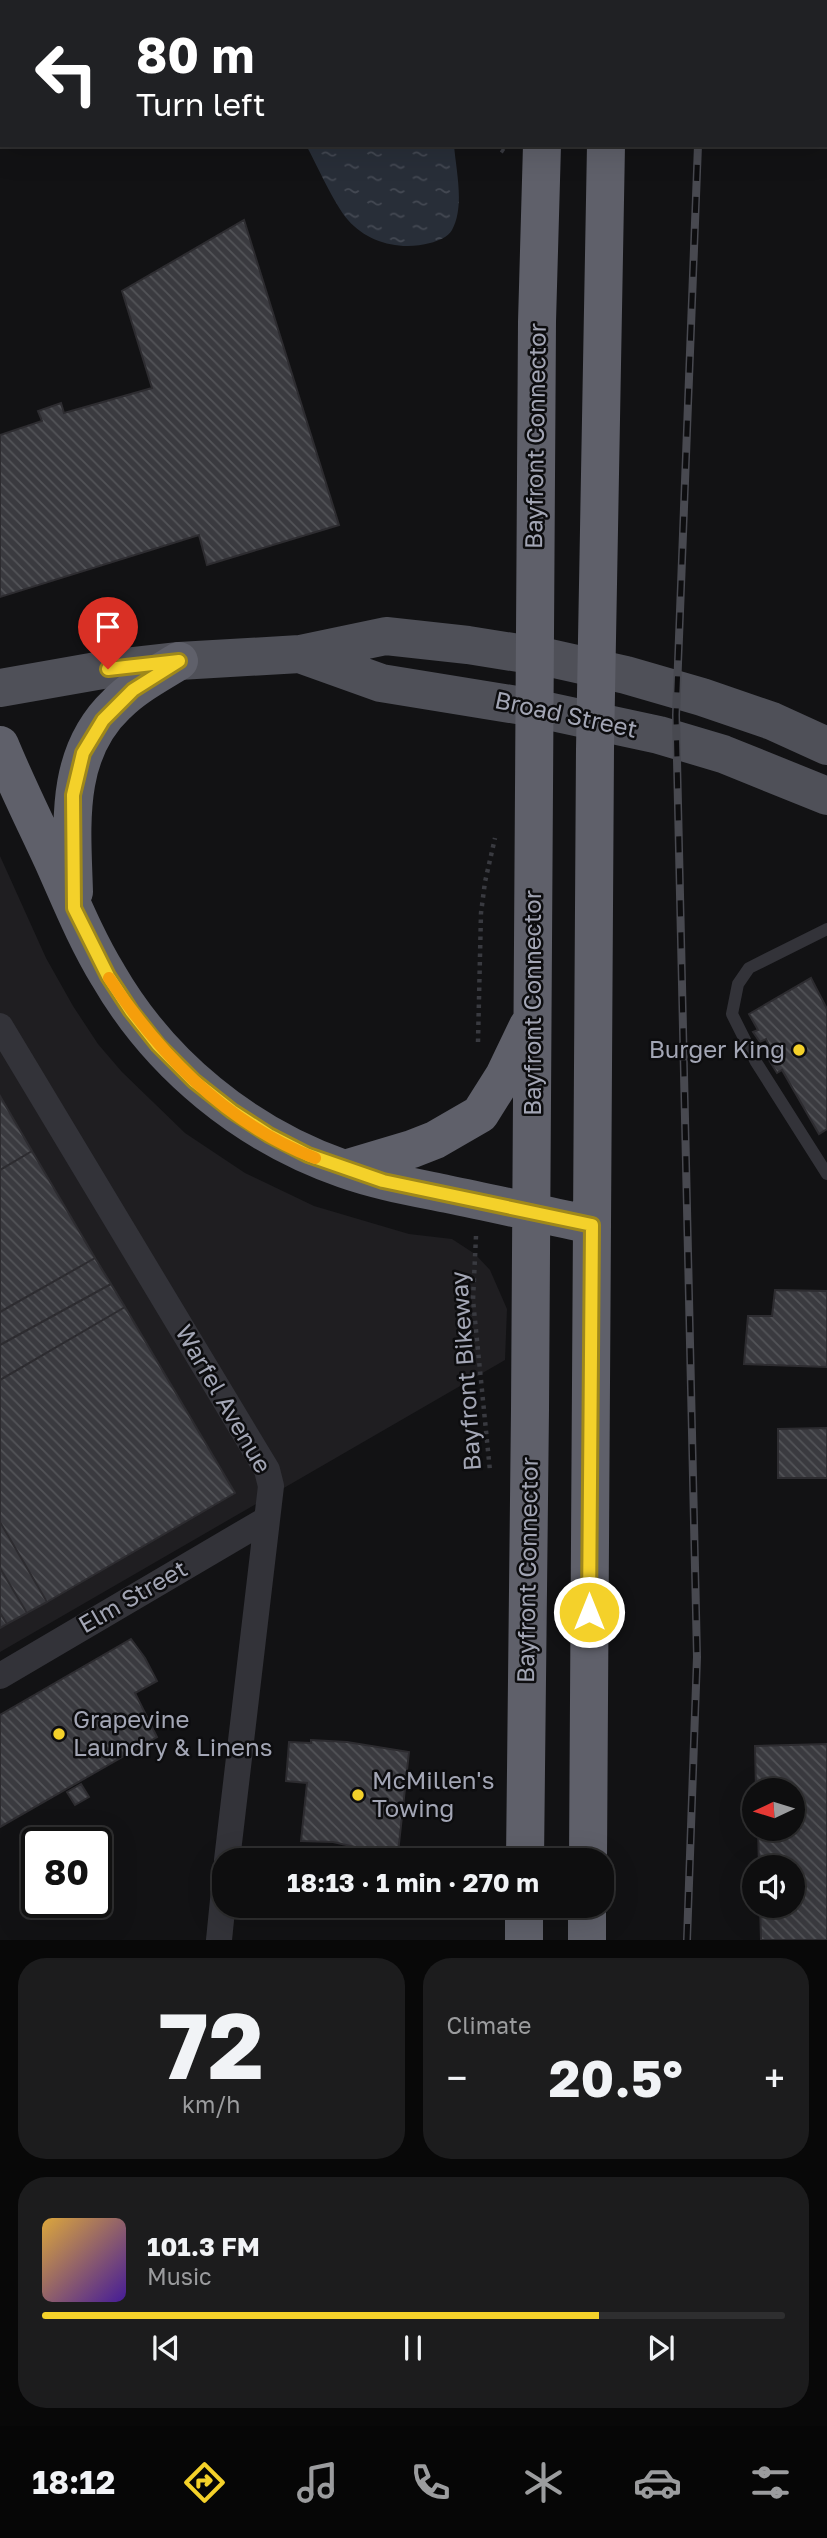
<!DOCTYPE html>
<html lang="en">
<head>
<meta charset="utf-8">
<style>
  body { margin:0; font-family:"Golos Text",sans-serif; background:#1c1c1d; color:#f1f3f6; height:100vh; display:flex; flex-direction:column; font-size:26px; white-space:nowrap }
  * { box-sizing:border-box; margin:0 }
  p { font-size:23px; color:#9b9c9e }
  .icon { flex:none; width:38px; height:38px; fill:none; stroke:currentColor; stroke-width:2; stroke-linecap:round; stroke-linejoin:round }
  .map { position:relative; height:1940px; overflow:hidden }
  .drawer { display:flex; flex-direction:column; gap:18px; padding:18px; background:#080808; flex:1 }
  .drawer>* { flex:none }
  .banner { position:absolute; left:0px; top:0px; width:828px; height:147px; box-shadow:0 7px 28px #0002,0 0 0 2px #2e2e2f; background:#202124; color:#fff; overflow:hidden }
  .needle { width:46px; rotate:266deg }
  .fabs { position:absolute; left:742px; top:1778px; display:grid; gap:14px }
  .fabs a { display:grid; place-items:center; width:63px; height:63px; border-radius:50%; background:#0e0e0f; box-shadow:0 7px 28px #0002,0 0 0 2px #2e2e2f; font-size:35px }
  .speed { position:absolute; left:21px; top:1827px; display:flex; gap:14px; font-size:35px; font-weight:700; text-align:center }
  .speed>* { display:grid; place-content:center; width:91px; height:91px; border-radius:50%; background:#0e0e0f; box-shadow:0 7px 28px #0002,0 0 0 2px #2e2e2f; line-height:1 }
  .speed .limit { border:4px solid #111; border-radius:10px; background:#fff; color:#111 }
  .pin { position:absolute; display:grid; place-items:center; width:60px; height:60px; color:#fff; margin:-72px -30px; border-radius:50% 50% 50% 0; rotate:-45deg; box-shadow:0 0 7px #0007 }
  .pin .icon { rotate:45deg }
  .me { position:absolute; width:77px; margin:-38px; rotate:0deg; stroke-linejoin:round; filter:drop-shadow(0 0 5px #0008) }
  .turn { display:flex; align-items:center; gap:24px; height:147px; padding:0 21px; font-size:32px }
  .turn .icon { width:91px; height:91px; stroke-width:2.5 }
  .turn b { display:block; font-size:49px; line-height:60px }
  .big { font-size:52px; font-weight:700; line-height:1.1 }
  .drawer .widget { flex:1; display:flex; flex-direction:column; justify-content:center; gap:10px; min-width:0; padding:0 24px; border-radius:28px; background:#1c1c1d }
  .drawer .dial { align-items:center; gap:0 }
  .dial b { font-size:91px; line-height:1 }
  .song { display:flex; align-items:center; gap:21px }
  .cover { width:84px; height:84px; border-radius:10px; background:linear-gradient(135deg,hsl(40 70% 55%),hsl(260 70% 35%)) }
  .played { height:7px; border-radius:4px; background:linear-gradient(90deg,#f4d12a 75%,#2e2e2f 75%) }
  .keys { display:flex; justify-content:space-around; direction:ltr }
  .heat { display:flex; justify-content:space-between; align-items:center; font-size:38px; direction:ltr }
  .drawer .tiles { flex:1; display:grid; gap:18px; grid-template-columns:1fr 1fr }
  .widget:last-child { grid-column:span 2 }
  .trip { position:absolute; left:212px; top:1848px; width:402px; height:70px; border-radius:28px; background:#0e0e0f; box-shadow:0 7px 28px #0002,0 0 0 2px #2e2e2f; font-weight:700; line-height:70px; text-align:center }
  .tab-bar { display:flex; height:112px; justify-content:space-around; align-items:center; background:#060606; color:#9b9c9e }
  .tab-bar .icon { width:49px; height:49px }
  .tab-bar .active { color:#f4d12a }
  .tab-bar b { font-size:32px; color:#f1f3f6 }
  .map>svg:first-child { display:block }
  .built { fill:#1f1e21 }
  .water { fill:url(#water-ripples) }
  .building { fill:url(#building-back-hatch); stroke:#2d2c30; stroke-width:2 }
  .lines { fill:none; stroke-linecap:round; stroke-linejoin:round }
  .path { stroke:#393a40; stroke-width:4.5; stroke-dasharray:3.5 5; stroke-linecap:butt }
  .lane { stroke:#333339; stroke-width:12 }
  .street { stroke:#333339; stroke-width:26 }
  .primary { stroke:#4f5058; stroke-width:38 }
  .highway { stroke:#5f606a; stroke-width:38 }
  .rail-casing { stroke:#484950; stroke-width:8 }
  .rail { stroke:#0d0d0f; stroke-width:5; stroke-dasharray:16; stroke-linecap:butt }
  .route-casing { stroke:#9f881b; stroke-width:18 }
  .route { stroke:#f4d12a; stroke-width:12 }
  .slow { stroke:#f59e0b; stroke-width:12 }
  .poi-dot { fill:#f4d12a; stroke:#0d0d0f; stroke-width:2.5 }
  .labels { text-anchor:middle; stroke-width:5; stroke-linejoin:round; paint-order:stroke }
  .street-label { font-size:24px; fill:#a3a6b5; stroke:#0d0d0f }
  .poi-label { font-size:24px; fill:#a3a6b5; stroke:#0d0d0f; text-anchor:start }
</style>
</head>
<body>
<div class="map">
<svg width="827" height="1940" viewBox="0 0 827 1940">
  <defs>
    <pattern id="water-ripples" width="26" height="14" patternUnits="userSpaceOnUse" patternTransform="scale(1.75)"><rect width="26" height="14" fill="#282e38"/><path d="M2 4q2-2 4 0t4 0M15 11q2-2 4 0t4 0" fill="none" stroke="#444953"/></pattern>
    <pattern id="building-back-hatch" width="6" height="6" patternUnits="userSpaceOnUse" patternTransform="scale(1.75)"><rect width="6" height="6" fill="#3a3a3f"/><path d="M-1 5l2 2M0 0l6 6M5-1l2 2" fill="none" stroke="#535458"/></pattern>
  </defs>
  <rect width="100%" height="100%" fill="#121214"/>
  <path class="built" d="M0 856 46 958 73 1006 98 1044 122 1072 185 1133 245 1173 314 1206 409 1234 452 1239 475 1254 490 1270 507 1309 505 1360 0 1652Z"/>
  <path class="water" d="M250 0H439V2H249Z
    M306 145H454C456 171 465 206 452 230 448 237 438 241 430 243 401 251 368 243 348 220 334 204 317 165 306 145Z"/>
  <path class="building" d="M244 220 339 525 207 565 199 535 0 597V435L42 421 38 411 61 403 64 413 152 388 122 291Z
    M811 978 827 1009V1129L819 1134 782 1070 777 1073 769 1060 775 1057 766 1039 760 1042 753 1032 758 1030 749 1014Z
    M0 1096 32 1151 0 1170Z
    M32 1151 95 1258 0 1312V1170Z
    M95 1258 111 1284 0 1345V1312Z
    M111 1284 125 1307 0 1380V1345Z
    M775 1290 827 1291V1367L744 1364 748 1316H772Z
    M125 1307 235 1493 47 1602 0 1522V1380Z
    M827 1428V1478H778V1429Z
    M0 1522 47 1602 27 1613 0 1568Z
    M0 1568 27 1613 7 1624 0 1613Z
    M0 1613 7 1624 0 1628Z
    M131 1639 145 1658 157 1681 135 1693 157 1737 0 1827V1715Z
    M311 1740 347 1742 409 1752 398 1853 364 1849 333 1842 301 1841 307 1783 286 1781 289 1742 311 1743Z
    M827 1744V1940H761L760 1906H793V1867H759L758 1829H793V1790H756L755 1746Z
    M81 1784 89 1797 75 1805 67 1792Z"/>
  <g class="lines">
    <path class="path" d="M468 0V2
      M494 145 506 153
      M478 1042 481 913 485 882 495 838
      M476 1236 473 1300 490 1471"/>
    <path class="lane" d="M827 929 749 968 738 984 732 1014 756 1062 827 1174"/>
    <path class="street" d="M54 2 57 0
      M0 33 2 32
      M0 1026 267 1470 271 1486 227 1860
      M0 1676 267 1519
      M219 1940 224 1890"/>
    <path class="primary" d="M300 654 381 683 529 707 659 735 723 754 827 796
      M0 688 108 669 179 661 300 654 386 636 468 645 550 658 626 675 702 697 772 721 827 746"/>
    <path class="highway" d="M548 2V0
      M612 2V0
      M0 745C16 784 35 822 53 861 70 899 86 939 108 975 160 1065 246 1135 344 1169 378 1181 413 1187 447 1194 496 1204 544 1215 592 1225
      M74 892C72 825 64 754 117 704 135 686 158 674 179 661
      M345 1169 412 1149 435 1140 480 1114 504 1076 528 1026
      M525 1860 530 1410 537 322 542 145
      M588 1860 595 749 606 145
      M524 1940V1906
      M587 1940V1906"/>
    <defs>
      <path id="rail" d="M703 2V0
        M687 1940 697 1657 676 715 698 145"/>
    </defs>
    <use href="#rail" class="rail-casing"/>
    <use href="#rail" class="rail"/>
  </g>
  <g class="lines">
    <defs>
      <path id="route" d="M108 669 179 661 133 690 103 720 83 753 73 795 74 908 108 976 131 1011 158 1045 194 1081 232 1111 269 1135 308 1155 383 1181 592 1225 589 1612"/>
    </defs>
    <use href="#route" class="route-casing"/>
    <use href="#route" class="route"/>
    <path class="slow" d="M109 978C160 1055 227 1124 315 1158"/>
  </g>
  <g class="poi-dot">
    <circle cx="799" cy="1050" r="7"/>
    <circle cx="59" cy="1734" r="7"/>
    <circle cx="358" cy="1795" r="7"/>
  </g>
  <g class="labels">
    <g class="street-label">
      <text transform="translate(536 436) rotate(-89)" y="8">Bayfront Connector</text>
      <text transform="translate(566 715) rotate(12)" y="8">Broad Street</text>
      <text transform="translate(533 1003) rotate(-90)" y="8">Bayfront Connector</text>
      <text transform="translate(466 1371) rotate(-94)" y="8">Bayfront Bikeway</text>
      <text transform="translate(223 1399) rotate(60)" y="8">Warfel Avenue</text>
      <text transform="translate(528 1570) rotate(-89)" y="8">Bayfront Connector</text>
      <text transform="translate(133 1597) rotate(-30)" y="8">Elm Street</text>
    </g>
    <g class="poi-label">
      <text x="785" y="1058" text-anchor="end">Burger King</text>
      <text x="73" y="1728">Grapevine<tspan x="73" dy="28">Laundry &amp; Linens</tspan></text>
      <text x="372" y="1789">McMillen's<tspan x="372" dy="28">Towing</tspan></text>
    </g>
  </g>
</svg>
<div class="fabs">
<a><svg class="needle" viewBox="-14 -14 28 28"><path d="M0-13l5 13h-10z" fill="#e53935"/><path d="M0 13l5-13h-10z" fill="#9b9c9e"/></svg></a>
<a><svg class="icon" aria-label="sound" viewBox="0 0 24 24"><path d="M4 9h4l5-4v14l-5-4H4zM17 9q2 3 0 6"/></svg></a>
</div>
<div class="speed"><div class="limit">80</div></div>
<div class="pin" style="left:108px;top:669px;background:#d93025"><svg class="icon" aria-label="arrive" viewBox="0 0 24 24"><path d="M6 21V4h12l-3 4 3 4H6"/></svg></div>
<svg class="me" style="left:589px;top:1612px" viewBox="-20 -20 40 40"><circle r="17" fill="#f4d12a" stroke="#fff" stroke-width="3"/><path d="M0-11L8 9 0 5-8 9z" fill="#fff"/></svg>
<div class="trip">18:13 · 1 min · 270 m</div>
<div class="banner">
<div class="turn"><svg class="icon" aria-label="left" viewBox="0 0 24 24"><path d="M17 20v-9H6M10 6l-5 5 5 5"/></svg><div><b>80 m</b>Turn left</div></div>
</div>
</div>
<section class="drawer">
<div class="tiles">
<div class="widget dial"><b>72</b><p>km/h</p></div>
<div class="widget"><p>Climate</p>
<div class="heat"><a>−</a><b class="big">20.5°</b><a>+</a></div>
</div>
<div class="widget">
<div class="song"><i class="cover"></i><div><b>101.3 FM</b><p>Music</p></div></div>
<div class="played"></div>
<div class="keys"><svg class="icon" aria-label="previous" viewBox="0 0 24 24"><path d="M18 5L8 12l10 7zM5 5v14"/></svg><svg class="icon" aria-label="pause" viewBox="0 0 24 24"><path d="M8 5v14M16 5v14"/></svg><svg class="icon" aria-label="next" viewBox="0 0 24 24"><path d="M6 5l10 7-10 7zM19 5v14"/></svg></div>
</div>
</div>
</section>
<nav class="tab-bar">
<b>18:12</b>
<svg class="icon active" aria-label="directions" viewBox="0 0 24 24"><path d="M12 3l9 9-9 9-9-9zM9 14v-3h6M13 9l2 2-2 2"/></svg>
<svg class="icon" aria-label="music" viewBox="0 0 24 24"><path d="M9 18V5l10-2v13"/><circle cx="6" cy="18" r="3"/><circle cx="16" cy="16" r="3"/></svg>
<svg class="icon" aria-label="phone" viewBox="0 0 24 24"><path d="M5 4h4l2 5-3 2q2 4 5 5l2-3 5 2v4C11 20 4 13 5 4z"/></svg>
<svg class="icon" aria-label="climate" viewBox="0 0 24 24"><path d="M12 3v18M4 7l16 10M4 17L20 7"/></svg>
<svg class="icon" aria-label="car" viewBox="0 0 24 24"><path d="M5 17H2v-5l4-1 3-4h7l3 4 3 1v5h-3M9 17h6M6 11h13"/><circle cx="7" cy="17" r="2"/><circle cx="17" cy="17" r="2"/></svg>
<svg class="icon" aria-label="filters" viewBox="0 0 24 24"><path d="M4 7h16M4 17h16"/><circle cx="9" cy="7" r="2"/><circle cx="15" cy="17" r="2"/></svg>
</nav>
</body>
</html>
